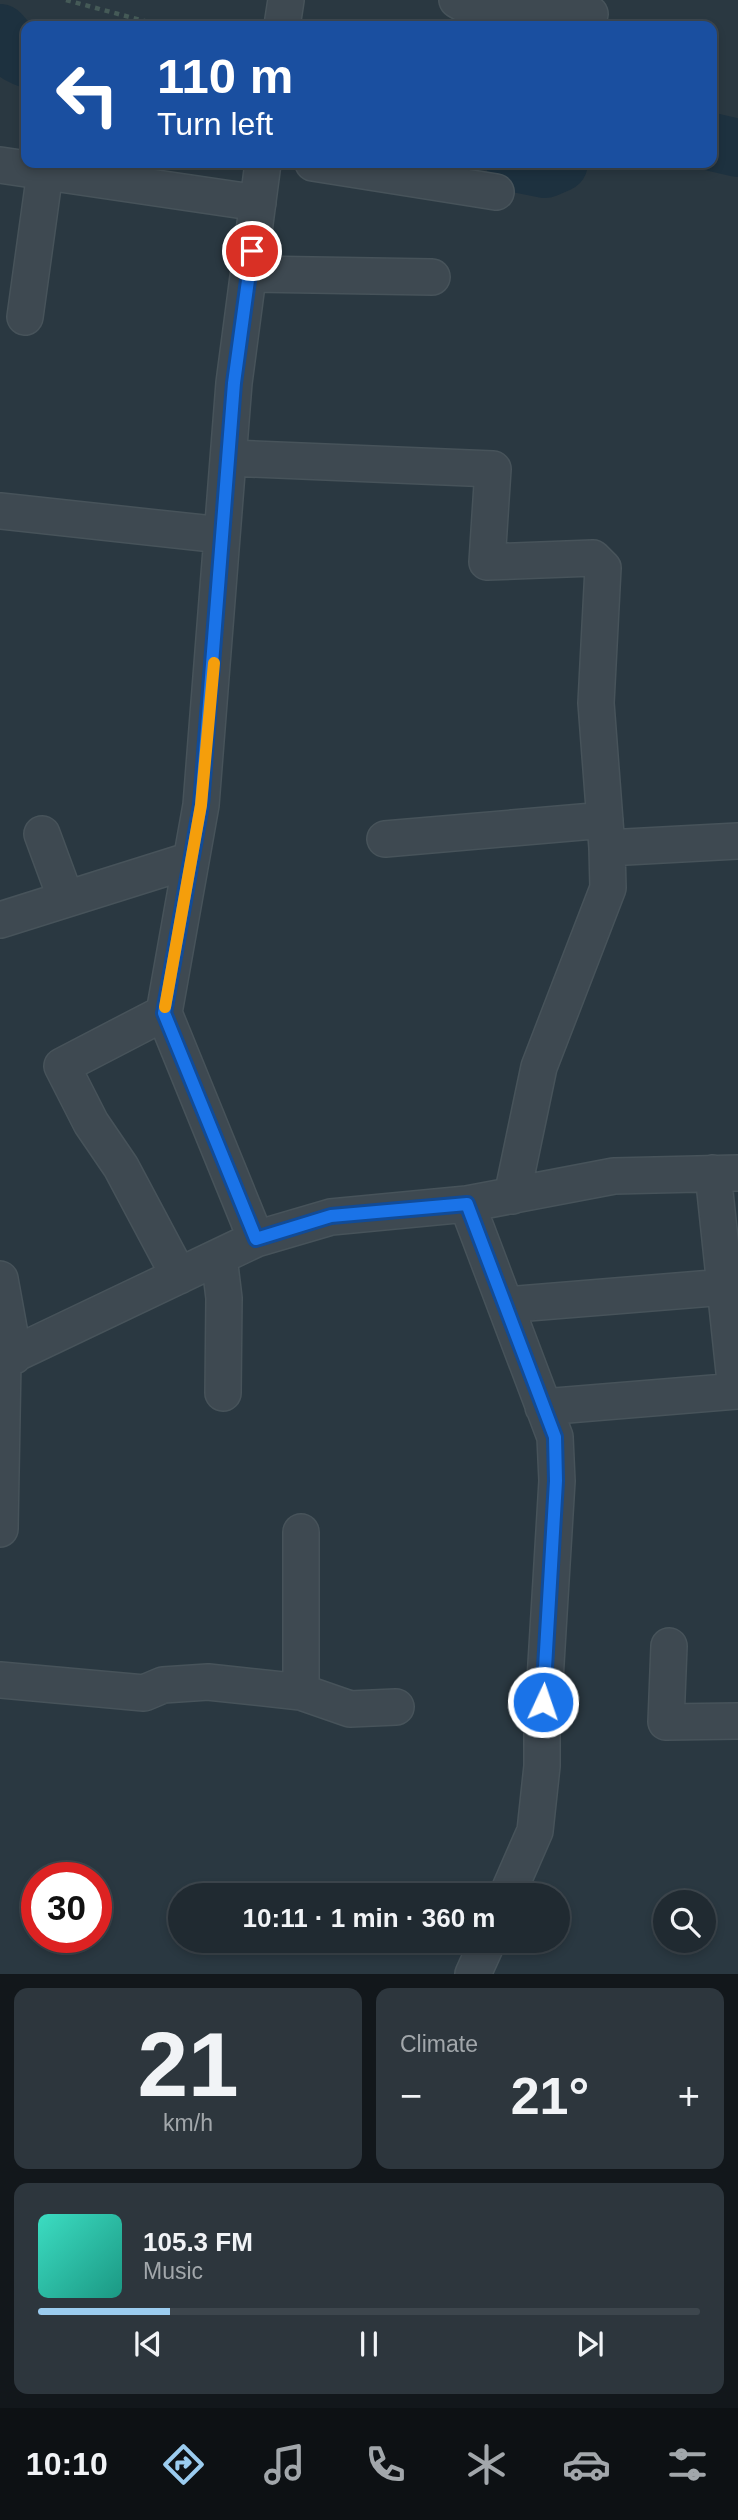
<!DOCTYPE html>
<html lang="en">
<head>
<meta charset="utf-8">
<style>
  body { margin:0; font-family:Helvetica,sans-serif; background:#2d363d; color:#f1f3f6; height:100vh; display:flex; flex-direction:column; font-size:26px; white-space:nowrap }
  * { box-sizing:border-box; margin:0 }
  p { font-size:23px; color:#a2a7ab }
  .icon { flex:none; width:38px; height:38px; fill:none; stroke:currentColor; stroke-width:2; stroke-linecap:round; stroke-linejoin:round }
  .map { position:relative; height:1974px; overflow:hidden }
  .side { display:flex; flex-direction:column; gap:14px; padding:14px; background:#12171b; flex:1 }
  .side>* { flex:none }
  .guide { position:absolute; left:21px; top:21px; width:696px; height:147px; border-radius:14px; box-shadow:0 4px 10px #0003,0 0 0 2px #3d464d; background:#1a4fa0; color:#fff; overflow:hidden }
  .buttons { position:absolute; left:653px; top:1890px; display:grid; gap:14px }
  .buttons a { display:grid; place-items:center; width:63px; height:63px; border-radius:50%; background:#202a31; box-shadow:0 4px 10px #0003,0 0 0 2px #3d464d; font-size:35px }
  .speed { position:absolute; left:21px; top:1862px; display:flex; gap:14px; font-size:35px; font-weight:700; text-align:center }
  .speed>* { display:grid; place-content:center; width:91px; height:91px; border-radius:50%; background:#202a31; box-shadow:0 4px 10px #0003,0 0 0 2px #3d464d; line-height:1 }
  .speed .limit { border:10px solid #d22; background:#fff; color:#111 }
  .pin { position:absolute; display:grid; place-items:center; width:60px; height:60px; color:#fff; margin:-30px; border:4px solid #fff; border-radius:50%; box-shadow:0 2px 7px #0007 }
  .me { position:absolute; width:77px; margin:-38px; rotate:3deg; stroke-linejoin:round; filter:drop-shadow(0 0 5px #0008) }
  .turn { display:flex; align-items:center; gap:24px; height:147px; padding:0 21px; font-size:32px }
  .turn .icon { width:91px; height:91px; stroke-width:2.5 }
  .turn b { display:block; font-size:49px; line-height:60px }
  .big { font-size:52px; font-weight:800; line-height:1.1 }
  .side .widget { flex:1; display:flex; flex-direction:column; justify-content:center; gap:10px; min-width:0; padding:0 24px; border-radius:14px; background:#2d363d }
  .side .dial { align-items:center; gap:0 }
  .dial b { font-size:91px; line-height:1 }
  .song { display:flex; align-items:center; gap:21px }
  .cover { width:84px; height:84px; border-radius:10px; background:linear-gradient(135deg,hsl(170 70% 55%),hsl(170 70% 35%)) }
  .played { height:7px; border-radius:4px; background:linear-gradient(90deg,#9bccef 20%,#3d464d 20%) }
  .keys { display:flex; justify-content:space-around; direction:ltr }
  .heat { display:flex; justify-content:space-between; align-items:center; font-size:38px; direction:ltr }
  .side .tiles { flex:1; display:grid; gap:14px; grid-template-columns:1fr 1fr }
  .widget:last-child { grid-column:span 2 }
  .trip { position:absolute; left:168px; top:1883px; width:402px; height:70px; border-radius:35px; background:#202a31; box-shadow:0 4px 10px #0003,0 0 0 2px #3d464d; font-weight:800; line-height:70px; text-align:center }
  .menu { display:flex; height:112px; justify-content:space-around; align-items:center; background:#0d1114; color:#a2a7ab }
  .menu .icon { width:49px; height:49px }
  .menu .current { color:#9bccef }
  .menu b { font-size:32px; color:#f1f3f6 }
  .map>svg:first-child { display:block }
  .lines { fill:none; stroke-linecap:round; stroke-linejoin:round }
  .river { stroke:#1d313f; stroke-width:58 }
  .street-casing { stroke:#47535a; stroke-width:38 }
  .path { stroke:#455a57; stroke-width:4.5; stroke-dasharray:5 5; stroke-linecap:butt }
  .street { stroke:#3e4951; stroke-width:35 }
  .route-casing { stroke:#114b97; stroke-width:18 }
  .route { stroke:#1a73e8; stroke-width:12 }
  .slow { stroke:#f59e0b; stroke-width:12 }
</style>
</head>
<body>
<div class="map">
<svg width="738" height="1974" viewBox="0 0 738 1974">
  <rect width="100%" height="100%" fill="#2a3841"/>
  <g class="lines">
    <path class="river" d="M0 33 18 54 26 58
      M712 142 738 148
      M515 163 545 169 559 163"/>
    <defs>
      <path id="street" d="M457 0 469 7 590 14
        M282 26 286 0
        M313 163 496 192
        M0 165 258 203
        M249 274 432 277
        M25 317 45 172
        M229 458 493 469 487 562 593 558 603 568 596 703 607 848 608 888 539 1067 512 1196
        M0 511 222 535
        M42 834 66 899
        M385 839 605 820
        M607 848 738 841
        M0 920 191 860
        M164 1013 62 1066 91 1123 121 1167 179 1276
        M713 1173 736 1391
        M467 1204 555 1437 557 1481 542 1730V1766L535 1831 507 1895
        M256 1239 164 1013 201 805 234 383 263 163
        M219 1257 224 1298 223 1393
        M0 1279 14 1356
        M505 1305 725 1287
        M0 1361 256 1239 331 1217 467 1204 614 1176 738 1173
        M543 1407 738 1391
        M0 1529 3 1361
        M669 1646 666 1722 738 1721
        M0 1680 144 1693 163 1685 208 1682 301 1692 350 1709 396 1707
        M301 1692V1532
        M473 1974 488 1941"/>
    </defs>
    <use href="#street" class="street-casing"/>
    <path class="path" d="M66 0 163 26"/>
    <use href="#street" class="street"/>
  </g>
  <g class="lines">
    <defs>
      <path id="route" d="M252 251 234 383 201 805 164 1013 256 1239 331 1216 467 1204 555 1437 556 1481 543 1702"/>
    </defs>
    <use href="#route" class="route-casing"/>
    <use href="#route" class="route"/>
    <path class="slow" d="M165 1007 201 805 214 663"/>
  </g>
</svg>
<div class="buttons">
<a><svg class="icon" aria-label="search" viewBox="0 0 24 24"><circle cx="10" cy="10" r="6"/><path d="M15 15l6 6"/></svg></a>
</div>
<div class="speed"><div class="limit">30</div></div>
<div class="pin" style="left:252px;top:251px;background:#d93025"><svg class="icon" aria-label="arrive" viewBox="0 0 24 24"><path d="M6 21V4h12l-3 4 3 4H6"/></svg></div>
<svg class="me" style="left:543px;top:1702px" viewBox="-20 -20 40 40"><circle r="17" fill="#1a73e8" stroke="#fff" stroke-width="3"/><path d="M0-11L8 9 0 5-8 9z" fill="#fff"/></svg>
<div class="trip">10:11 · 1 min · 360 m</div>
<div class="guide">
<div class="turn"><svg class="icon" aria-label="left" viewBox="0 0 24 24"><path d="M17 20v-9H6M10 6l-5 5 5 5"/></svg><div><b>110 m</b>Turn left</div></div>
</div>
</div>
<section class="side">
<div class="tiles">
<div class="widget dial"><b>21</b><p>km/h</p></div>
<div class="widget"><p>Climate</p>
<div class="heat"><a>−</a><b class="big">21°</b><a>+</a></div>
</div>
<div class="widget">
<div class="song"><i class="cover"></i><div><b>105.3 FM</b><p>Music</p></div></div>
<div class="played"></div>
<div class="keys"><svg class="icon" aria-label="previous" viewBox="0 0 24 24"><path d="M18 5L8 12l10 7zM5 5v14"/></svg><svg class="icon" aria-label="pause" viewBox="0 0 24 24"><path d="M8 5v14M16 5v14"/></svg><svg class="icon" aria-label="next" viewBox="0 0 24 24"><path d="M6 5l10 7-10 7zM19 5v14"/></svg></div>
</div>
</div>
</section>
<nav class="menu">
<b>10:10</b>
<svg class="icon current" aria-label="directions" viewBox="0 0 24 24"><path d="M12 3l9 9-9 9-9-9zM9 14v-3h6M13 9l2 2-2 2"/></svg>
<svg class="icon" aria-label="music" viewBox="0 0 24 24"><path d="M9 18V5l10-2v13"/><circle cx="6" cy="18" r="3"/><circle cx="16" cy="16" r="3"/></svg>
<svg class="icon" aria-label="phone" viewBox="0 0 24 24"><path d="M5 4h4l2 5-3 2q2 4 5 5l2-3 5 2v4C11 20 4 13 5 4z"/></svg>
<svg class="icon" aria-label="climate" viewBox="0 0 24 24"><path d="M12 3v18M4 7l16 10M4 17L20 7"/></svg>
<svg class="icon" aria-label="car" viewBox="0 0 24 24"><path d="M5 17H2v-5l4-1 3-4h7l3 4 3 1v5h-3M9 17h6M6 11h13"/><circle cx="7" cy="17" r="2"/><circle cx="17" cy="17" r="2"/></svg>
<svg class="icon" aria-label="filters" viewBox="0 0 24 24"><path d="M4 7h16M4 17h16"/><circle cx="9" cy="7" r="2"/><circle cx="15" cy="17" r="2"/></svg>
</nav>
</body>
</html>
